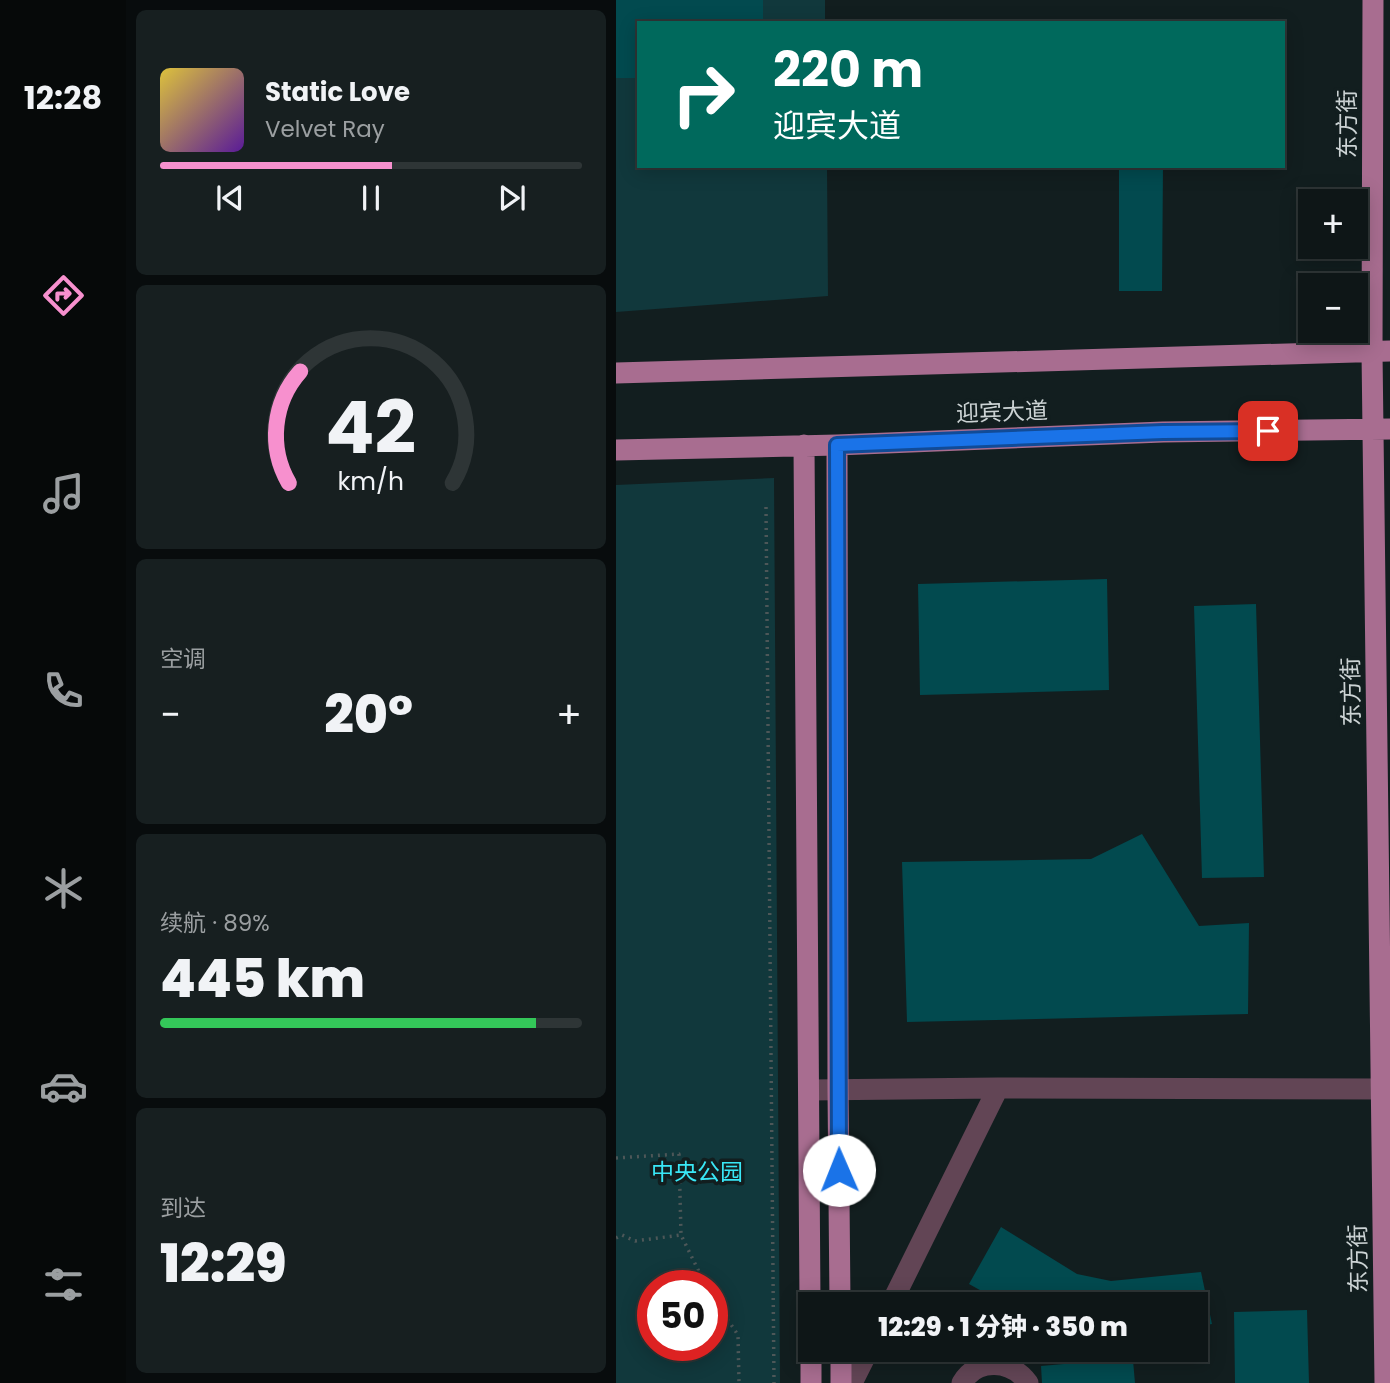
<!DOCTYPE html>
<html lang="zh">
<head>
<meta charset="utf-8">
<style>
  body { margin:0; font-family:Poppins,"Noto Sans SC",sans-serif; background:#171f20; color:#f1f3f6; height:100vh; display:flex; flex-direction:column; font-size:26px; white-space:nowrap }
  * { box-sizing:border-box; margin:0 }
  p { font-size:23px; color:#9b9fa1 }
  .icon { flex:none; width:38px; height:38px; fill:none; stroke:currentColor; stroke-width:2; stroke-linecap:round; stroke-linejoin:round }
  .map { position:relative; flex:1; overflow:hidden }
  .side { display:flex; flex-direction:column; gap:10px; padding:10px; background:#080c0d; width:490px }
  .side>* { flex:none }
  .hud { position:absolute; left:21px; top:21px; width:648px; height:147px; border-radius:0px; box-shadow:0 4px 18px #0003,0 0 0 2px #2e3536; background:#00695c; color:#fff; overflow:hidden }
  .controls { position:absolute; left:682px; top:189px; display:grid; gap:14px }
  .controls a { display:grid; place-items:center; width:70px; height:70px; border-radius:0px; background:#0e1617; box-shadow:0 4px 18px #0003,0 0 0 2px #2e3536; font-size:35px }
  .speed { position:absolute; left:21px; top:1270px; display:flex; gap:14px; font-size:35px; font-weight:700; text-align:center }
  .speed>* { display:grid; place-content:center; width:91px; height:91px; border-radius:50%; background:#0e1617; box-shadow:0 4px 18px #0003,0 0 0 2px #2e3536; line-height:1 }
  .speed .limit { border:10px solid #d22; background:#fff; color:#111 }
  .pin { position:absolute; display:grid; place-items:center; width:60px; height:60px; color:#fff; margin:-30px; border-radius:14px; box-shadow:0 4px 10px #0006 }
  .me { position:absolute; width:77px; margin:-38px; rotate:359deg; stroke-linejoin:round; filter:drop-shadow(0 0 5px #0008) }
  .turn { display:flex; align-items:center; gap:24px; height:147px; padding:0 21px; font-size:32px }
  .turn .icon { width:91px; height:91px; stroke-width:2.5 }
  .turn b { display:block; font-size:49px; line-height:60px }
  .big { font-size:52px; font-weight:800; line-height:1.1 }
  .side .tile { flex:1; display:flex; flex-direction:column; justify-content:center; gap:10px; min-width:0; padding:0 24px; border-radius:10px; background:#171f20 }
  .side .dial { align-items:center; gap:0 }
  .dial svg { height:182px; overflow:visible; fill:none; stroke:#2e3536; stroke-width:7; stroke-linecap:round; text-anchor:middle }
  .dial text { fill:#f1f3f6; stroke:none }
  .song { display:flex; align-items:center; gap:21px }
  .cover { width:84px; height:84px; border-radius:10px; background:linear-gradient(135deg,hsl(50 70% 55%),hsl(270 70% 35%)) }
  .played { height:7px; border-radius:4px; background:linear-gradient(90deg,#f790ce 55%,#2e3536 55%) }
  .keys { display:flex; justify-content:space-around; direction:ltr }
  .heat { display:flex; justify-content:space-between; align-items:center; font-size:38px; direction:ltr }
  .charge { height:10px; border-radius:5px; background:linear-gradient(90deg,#34c759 89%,#2e3536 0) }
  .trip { position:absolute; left:182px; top:1292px; width:410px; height:70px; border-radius:0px; background:#0e1617; box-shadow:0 4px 18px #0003,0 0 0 2px #2e3536; font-weight:800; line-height:70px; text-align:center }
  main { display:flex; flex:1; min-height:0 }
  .tabs { display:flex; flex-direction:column; width:126px; justify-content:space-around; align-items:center; background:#060909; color:#9b9fa1 }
  .tabs .icon { width:49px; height:49px }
  .tabs .current { color:#f790ce }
  .tabs b { font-size:32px; color:#f1f3f6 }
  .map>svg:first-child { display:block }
  .green { fill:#11383c; fill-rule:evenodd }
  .building { fill:#024a4f }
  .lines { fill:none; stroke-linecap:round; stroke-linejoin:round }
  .path { stroke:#4d5758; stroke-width:3.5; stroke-dasharray:2 5; stroke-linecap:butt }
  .minor { stroke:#624555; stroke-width:21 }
  .major { stroke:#a86d90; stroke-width:21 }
  .route-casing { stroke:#114b97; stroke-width:18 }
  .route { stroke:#1a73e8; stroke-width:12 }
  .labels { text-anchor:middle; stroke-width:7; stroke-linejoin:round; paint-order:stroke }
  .street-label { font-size:23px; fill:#ccd3d4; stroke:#121e1f }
  .park-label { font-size:23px; fill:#39e7f6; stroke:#121e1f }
</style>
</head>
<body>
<main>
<nav class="tabs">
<b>12:28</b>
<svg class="icon current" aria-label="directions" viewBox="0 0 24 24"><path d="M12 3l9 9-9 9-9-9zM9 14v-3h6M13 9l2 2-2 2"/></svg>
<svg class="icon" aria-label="music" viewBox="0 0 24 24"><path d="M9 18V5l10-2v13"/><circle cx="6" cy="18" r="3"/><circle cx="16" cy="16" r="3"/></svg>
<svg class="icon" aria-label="phone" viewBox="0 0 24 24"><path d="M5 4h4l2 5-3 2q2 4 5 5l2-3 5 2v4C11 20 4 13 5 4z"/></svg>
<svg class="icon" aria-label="climate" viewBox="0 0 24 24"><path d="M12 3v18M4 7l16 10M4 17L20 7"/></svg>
<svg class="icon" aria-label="car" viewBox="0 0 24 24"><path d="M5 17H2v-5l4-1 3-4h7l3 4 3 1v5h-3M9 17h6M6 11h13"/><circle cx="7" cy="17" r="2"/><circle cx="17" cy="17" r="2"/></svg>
<svg class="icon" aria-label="filters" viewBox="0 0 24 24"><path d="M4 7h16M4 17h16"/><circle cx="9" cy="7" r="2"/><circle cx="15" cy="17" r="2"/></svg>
</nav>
<section class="side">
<div class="tile">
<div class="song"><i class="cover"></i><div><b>Static Love</b><p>Velvet Ray</p></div></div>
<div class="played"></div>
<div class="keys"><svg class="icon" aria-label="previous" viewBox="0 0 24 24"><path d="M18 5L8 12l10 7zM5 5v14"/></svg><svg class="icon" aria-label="pause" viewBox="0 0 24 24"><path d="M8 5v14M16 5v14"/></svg><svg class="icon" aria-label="next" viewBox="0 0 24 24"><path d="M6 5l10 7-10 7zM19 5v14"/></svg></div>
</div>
<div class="tile dial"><svg viewBox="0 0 100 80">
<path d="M14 69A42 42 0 1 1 86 69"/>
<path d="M14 69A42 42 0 0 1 19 20" stroke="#f790ce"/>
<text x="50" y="56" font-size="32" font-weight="700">42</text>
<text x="50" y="72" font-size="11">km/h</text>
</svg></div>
<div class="tile"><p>空调</p>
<div class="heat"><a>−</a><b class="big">20°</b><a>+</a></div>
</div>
<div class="tile"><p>续航 · 89%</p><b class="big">445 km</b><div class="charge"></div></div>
<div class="tile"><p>到达</p><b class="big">12:29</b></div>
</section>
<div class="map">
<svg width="774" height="1383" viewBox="0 0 774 1383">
  <rect width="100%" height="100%" fill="#121e1f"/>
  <path class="green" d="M0 0H209V23H23V166H211L212 296 0 312Z
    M158 478 164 1383H0V485ZM37 1286H96V1346H37Z"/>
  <path class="building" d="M0 0H147V23H23V78H0Z
    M503 166H547L546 291H503Z
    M491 579 493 690 304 695 302 584Z
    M640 604 648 877 586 878 578 606Z
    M526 834 583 926 633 923 632 1014 291 1022 286 862 475 859Z
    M385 1227 461 1274 495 1281 585 1272 596 1324 579 1327V1304H389L353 1284Z
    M691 1310 693 1383H619L618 1312Z
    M457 1349H516L519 1383H426L425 1366 459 1363Z"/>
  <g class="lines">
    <path class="path" d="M150 507 158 1383
      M0 1158 63 1154 65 1235 90 1286
      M0 1238 6 1235 19 1241 65 1235
      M96 1296 122 1335 123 1383"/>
    <path class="minor" d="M193 1090 382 1088 767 1089
      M275 1304 382 1088
      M236 1383 253 1349
      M346 1383C361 1357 396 1360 412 1383"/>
    <path class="major" d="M757 0 756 352 769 1383
      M0 373 774 351
      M188 445 194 1304
      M221 445 222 1090 224 1304
      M0 450 221 445 547 432 774 429
      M195 1349V1383
      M225 1349V1383"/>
  </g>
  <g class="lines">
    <defs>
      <path id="route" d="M223 1170 221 445 547 432 652 431"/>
    </defs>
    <use href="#route" class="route-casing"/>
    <use href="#route" class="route"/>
  </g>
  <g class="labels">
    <g class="street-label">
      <text transform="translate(731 124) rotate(-90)" y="8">东方街</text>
      <text transform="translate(386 412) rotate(-2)" y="8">迎宾大道</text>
      <text transform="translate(735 692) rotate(-91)" y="8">东方街</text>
      <text transform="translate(742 1259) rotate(-91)" y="8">东方街</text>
    </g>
    <g class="park-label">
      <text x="81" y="1180">中央公园</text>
    </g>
  </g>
</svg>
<div class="controls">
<a>+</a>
<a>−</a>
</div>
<div class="speed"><div class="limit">50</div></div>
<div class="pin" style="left:652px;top:431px;background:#d93025"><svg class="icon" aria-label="arrive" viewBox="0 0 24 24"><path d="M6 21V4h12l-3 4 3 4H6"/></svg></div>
<svg class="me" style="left:223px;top:1170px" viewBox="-20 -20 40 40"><circle r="19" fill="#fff"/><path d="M0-13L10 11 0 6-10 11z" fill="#1a73e8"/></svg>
<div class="trip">12:29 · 1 分钟 · 350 m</div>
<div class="hud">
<div class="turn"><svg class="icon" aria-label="right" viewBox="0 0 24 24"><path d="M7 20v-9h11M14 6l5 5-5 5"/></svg><div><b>220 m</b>迎宾大道</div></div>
</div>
</div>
</main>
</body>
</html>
